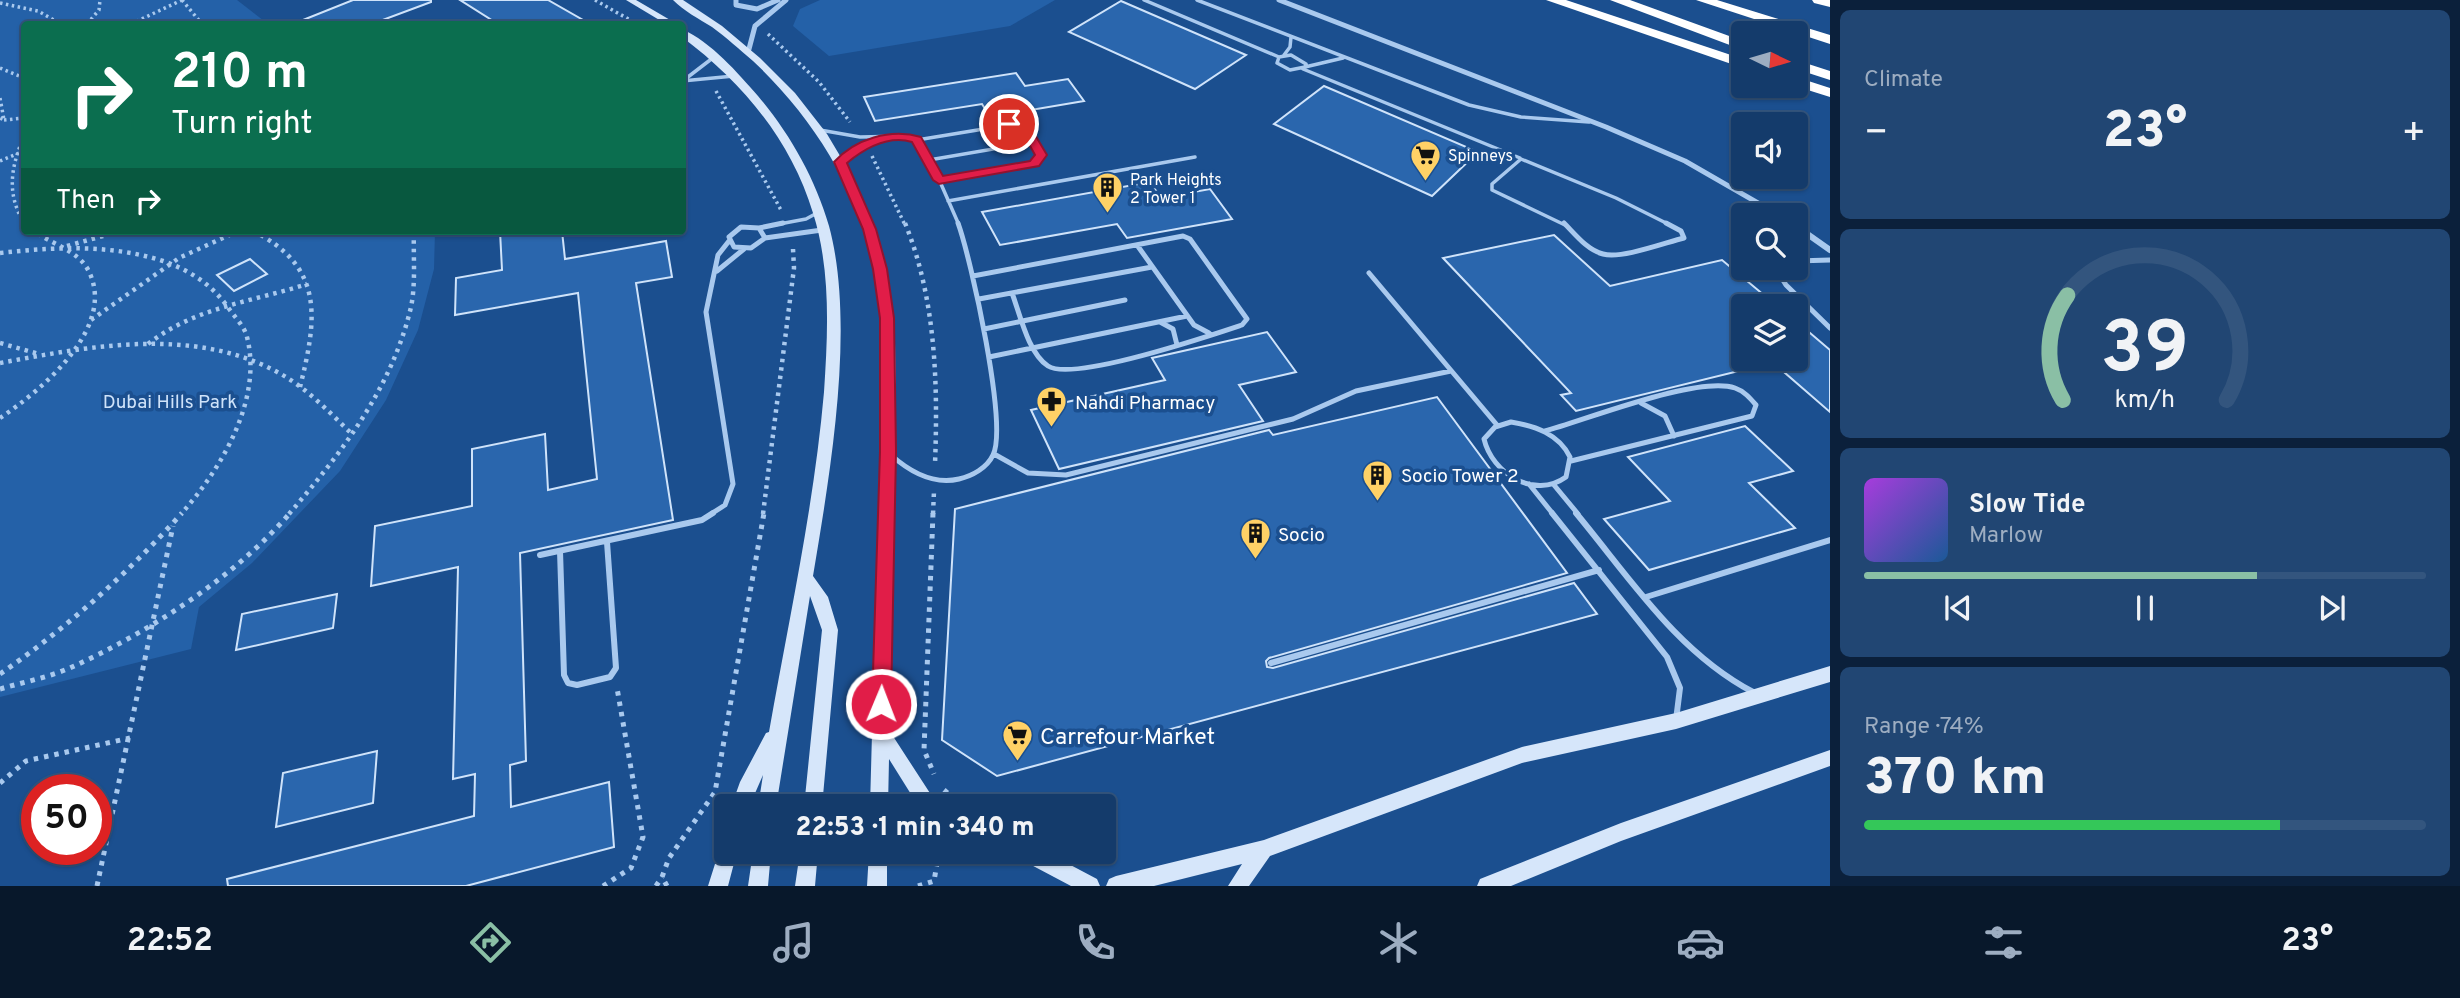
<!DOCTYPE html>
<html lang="en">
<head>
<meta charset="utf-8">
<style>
  body { margin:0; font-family:Overpass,sans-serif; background:#214673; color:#f1f3f6; height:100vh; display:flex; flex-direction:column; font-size:26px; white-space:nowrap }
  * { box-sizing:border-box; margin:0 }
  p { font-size:23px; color:#9dadc1 }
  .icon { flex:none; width:38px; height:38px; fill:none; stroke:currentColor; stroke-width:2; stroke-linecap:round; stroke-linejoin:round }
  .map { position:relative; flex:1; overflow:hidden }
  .panel { display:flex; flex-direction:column; gap:10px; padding:10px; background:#0b203b; width:630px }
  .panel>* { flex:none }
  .hud { position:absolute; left:21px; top:21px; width:665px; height:214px; border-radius:7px; box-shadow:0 2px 5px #0004,0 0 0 2px #33557e; background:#0b6e4f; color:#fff; overflow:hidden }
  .needle { width:46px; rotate:95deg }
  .buttons { position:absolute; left:1731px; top:21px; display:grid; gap:14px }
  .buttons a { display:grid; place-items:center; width:77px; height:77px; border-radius:7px; background:#143b6b; box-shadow:0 2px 5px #0004,0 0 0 2px #33557e; font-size:35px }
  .speed { position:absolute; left:21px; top:774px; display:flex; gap:14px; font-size:35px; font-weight:700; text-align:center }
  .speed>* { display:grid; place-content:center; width:91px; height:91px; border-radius:50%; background:#143b6b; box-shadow:0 2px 5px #0004,0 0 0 2px #33557e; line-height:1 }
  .speed .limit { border:10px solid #d22; background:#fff; color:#111 }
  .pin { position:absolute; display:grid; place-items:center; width:60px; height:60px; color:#fff; margin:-30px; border:4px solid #fff; border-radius:50%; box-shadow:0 2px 7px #0007 }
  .me { position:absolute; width:77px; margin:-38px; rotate:1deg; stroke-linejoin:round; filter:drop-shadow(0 0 5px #0008) }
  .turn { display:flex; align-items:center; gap:24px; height:147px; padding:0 35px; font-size:32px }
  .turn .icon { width:91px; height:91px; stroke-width:2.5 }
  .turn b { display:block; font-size:49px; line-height:60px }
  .then { display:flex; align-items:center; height:66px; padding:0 35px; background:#0003; gap:14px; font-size:26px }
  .big { font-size:52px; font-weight:800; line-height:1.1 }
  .panel .tile { flex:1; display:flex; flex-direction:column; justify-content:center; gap:10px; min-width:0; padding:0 24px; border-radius:10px; background:#214673 }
  .panel .dial { align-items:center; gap:0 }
  .dial svg { height:182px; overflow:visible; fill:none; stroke:#33557e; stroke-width:7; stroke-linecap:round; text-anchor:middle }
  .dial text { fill:#f1f3f6; stroke:none }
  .song { display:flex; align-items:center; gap:21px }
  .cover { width:84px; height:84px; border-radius:10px; background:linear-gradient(135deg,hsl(280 70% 55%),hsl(210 70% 35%)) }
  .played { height:7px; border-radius:4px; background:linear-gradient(90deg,#8abfa5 70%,#33557e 70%) }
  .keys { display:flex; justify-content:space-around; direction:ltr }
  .heat { display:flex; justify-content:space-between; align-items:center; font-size:38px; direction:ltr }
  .charge { height:10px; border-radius:5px; background:linear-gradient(90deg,#34c759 74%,#33557e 0) }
  .trip { position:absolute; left:714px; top:794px; width:402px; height:70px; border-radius:7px; background:#143b6b; box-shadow:0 2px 5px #0004,0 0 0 2px #33557e; font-weight:800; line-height:70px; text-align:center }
  .dock { display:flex; height:112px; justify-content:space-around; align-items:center; background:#08182b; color:#9dadc1 }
  .dock .icon { width:49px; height:49px }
  .dock .current { color:#8abfa5 }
  .dock b { font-size:32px; color:#f1f3f6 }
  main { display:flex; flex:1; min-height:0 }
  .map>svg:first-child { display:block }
  .green { fill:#2461a8 }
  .building { fill:#2a66ad; stroke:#cfe3fa; stroke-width:2 }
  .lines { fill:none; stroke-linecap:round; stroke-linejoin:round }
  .path-far2 { stroke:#a9c9ee; stroke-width:3.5; stroke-dasharray:2.5 3.5; stroke-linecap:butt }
  .path-far1 { stroke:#a9c9ee; stroke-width:4.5; stroke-dasharray:3.5 5; stroke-linecap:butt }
  .path { stroke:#a9c9ee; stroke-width:5; stroke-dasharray:4.5 6; stroke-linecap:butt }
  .lane-far2 { stroke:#a9c9ee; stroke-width:3.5 }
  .lane-far1 { stroke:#a9c9ee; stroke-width:5 }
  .lane { stroke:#a9c9ee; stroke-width:6 }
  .street-far1 { stroke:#a9c9ee; stroke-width:5 }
  .street { stroke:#a9c9ee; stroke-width:6 }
  .secondary { fill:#d6e6fa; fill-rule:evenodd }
  .highway { fill:#fff; fill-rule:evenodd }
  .route { fill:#e11d48; stroke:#92132f; stroke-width:2 }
  .labels { text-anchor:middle; stroke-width:7; stroke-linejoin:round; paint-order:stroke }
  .far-poi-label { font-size:16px; fill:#fff; stroke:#1b4f8f; text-anchor:start }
  .park-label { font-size:19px; fill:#cfe3fa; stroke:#1b4f8f }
  .poi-label { font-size:19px; fill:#fff; stroke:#1b4f8f; text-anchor:start }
  .near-poi-label { font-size:23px; fill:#fff; stroke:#1b4f8f; text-anchor:start }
</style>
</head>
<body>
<main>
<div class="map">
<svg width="1830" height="886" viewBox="0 0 1830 886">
  <rect width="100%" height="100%" fill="#1b4f8f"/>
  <path class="green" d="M0 0H237L268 24H24V231H435L434 269 418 330 386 400 340 471 252 563 199 607 191 649 0 697Z
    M820 0H1055L1010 26 829 56 793 26 800 9Z"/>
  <path class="building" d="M353 0H431V2L372 24H293Z
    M460 0H548L590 24H498Z
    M1121 1 1246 55 1195 89 1069 32Z
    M1016 73 1025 86 1068 79 1084 101 990 117 982 104 875 121 864 97Z
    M1324 86 1478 152 1432 196 1274 124Z
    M1150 182 1161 198 1210 189 1232 219 1127 238 1117 224 1000 245 982 212Z
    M500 231H562L565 259 666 241 672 277 636 283 673 520 520 553 526 761 510 765 511 807 609 782 614 847 466 886H228L227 879 474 816 475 774 453 779 458 567 371 586 375 526 472 506V449L545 434 548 490 597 479 578 293 455 315 456 278 502 270Z
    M1554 235 1610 286 1722 260 1777 306H1743V370L1576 411 1561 395 1571 393 1443 258Z
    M250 259 267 274 234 291 217 275Z
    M1796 321 1830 350V412L1769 359H1796Z
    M1267 332 1296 372 1239 385 1263 421 1059 469 1031 410 1165 380 1152 358Z
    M1437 397 1567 573 1269 658 1266 661 1267 667 1273 668 1574 583 1597 614 997 776 942 740 955 509 1269 430 1273 435Z
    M1745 426 1793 471 1749 483 1795 528 1649 570 1604 519 1670 501 1628 457Z
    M337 594 333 628 236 650 242 614Z
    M377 751 373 803 276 827 283 773Z"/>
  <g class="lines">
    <path class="path-far2" d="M182 0 202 24
      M595 0 637 24
      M0 3 38 11 61 24
      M87 24 99 10 100 0
      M131 24 182 0
      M768 34 819 82 850 122
      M0 68 24 78
      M716 91 781 210
      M0 98 4 120 0 118
      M4 120 24 118
      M24 136C11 167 6 193 24 223
      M872 156 905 225
      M0 161 24 151"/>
    <path class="path-far1" d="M905 223C936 299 938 384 935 464
      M253 231C325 267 317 319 300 387
      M67 246 121 231
      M0 253C55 247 110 244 163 261 189 270 211 284 227 306 233 315 245 327 247 337 263 400 221 469 181 514
      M91 320 179 258 238 231
      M0 343 39 354
      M148 344C195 307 252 302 307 284
      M0 363C91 346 194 326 279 373 307 388 330 413 353 435
      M0 418C42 390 120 325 87 268 76 250 50 243 34 231
      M289 514C342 452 392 388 411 307 416 283 413 255 414 231
      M763 514 794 268 793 249
      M933 514 934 491"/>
    <path class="path" d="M933 513 924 750 934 774
      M0 674C68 627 127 574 182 513
      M0 689C24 682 50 677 72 667 149 632 235 577 290 513
      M0 783 26 761 130 738
      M944 790 964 807
      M97 886 173 526
      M603 886 631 868 643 837 617 688
      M656 886 662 877
      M667 886 662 877 669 858 715 792 764 513
      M918 886 934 881 939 852"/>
    <path class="lane-far2" d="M1144 0 1279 57
      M1197 0 1469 105 1521 117 1589 122
      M1284 55 1290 47 1291 37
      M1291 55 1306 64 1305 67 1290 70 1277 63 1279 57Z
      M1305 67 1343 58
      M1303 69 1520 158
      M684 80 714 57
      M682 81 734 76
      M820 130 860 137 905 136 917 140 934 168 959 225
      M917 140 1014 124C1029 131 1039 143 1039 160L1027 166 939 181
      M929 160 1022 144
      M840 162 855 149 875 140
      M948 201 1195 157
      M774 225 806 219 817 213
      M1565 225 1492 190V184L1521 159 1616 198 1670 225"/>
    <path class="lane-far1" d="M1564 223C1575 234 1587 250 1603 254 1622 259 1664 243 1684 238L1681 231 1666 223
      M741 227 759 228 765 238 751 248 734 247 729 237Z
      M759 228 783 223
      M765 238 822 230
      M1137 245 1194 325 1209 333
      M1796 261 1830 260
      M1782 268 1781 277 1786 285 1830 328
      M717 271 744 249
      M1369 273 1497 425
      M973 276 1183 236 1190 239 1247 319 1242 325C1209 336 1073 382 1048 366 1028 353 1020 314 1012 293
      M979 299 1152 267
      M1160 322 1173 329 1177 345
      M984 329 1125 300
      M989 357 1187 316
      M1641 403 1665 416 1674 436
      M1511 422C1535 426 1559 434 1570 457L1566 477C1534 500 1492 473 1484 439L1495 427Z
      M1545 431C1586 420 1698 375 1735 388 1744 391 1750 398 1756 405L1752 416 1571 461
      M994 454 1028 473 1066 475 1293 419 1356 391 1451 371
      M891 455C910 472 933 485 959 479 972 476 987 468 993 455 1008 425 971 259 958 223
      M1529 484 1553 514
      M1554 485 1578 514
      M711 514 725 505 733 484 706 312 718 255 729 241"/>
    <path class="lane" d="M1552 513 1667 657 1680 688 1676 720
      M1576 513C1630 578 1677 652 1753 692
      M560 551 564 675 568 683 577 685 610 677 616 668 607 542
      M540 555 702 520 713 513
      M1646 597 1830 540
      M1271 663 1599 570"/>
    <path class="street-far1" d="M736 0V5L757 9 778 0
      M1279 0 1606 127 1685 161 1779 215
      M749 49 755 26 786 0"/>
    <path class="street" d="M1796 226 1830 250"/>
    <path class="secondary" d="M626 0H636L677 24H666Z
      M673 0H683L722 26 760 58 795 93 827 134 852 176 872 221 886 269 895 343 896 414 889 730 939 807H919L889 759 888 807H870L882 367C882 334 880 302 874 271 860 191 812 116 753 61 740 50 726 37 712 27 699 19 684 11 673 0Z
      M682 29C711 42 738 73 758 96 790 134 815 178 829 226 856 326 830 474 813 576L828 597 838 630 822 807H804L822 630 810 596 776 807H758L763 775 749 807H731L740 782 766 733 769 732C789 619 814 506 824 392 828 332 831 270 813 213 791 140 742 82 682 37Z
      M1830 666V682L1676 729 1522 763 1270 856 1249 886H1228L1242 864 1154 886H1106L1109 879 1116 876 1264 840 1522 747 1676 713Z
      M1830 750V766L1621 841 1511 886H1477L1480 879 1621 823Z
      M726 843V852H737L728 886H708L721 845Z
      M753 852H771L768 886H748Z
      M800 852H818L815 886H795Z
      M869 852H887V886H867Z
      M1018 852H1046L1097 879 1100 886H1071L1020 859Z"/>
    <path class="highway" d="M1546 0H1566L1743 59V68Z
      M1610 0H1630L1743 41V50Z
      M1696 0H1717L1830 35V44Z
      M1812 0H1830V7L1814 3Z
      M1796 60 1830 71V80L1796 69Z
      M1796 77 1830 88V97L1795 86Z"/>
  </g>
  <path class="route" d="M1009 120 1031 128 1047 155 1039 166 939 184 933 180 912 142C888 135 864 149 847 163L876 229 887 269 894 318 896 452 891 704 888 710 881 713 874 710 872 704 880 452V318L873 269 863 229 834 162C855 139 890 128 921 137L943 176 1030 161 1035 155 1023 133 1003 124Z"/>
  <defs>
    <symbol id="supermarket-pin" viewBox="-11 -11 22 30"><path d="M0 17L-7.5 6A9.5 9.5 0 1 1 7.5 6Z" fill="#ffd166" stroke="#1b4f8f"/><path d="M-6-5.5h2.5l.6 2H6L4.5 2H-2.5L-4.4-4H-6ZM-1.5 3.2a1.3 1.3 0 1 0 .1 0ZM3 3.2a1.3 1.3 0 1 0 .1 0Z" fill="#111"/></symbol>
    <symbol id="building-pin" viewBox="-11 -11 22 30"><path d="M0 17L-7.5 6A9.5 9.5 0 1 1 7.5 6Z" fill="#ffd166" stroke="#1b4f8f"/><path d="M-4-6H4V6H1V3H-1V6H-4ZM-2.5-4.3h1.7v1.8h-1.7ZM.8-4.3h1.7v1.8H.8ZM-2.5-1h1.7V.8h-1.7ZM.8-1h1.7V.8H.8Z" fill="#111"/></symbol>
    <symbol id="pharmacy-pin" viewBox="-11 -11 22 30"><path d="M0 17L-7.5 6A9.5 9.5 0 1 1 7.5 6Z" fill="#ffd166" stroke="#1b4f8f"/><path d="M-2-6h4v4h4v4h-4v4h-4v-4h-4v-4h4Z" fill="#111"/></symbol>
  </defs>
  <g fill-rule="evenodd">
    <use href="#supermarket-pin" x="1408" y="138" width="35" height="47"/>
    <use href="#building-pin" x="1090" y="170" width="35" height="47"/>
    <use href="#pharmacy-pin" x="1034" y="384" width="35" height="47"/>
    <use href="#building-pin" x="1360" y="458" width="35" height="47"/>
    <use href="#building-pin" x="1238" y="516" width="35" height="47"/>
    <use href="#supermarket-pin" x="1000" y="718" width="35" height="47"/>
  </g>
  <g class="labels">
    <g class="far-poi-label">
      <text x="1448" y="161">Spinneys</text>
      <text x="1130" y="185">Park Heights<tspan x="1130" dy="18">2 Tower 1</tspan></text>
    </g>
    <g class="park-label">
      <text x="170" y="408">Dubai Hills Park</text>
    </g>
    <g class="poi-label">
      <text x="1075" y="409">Nahdi Pharmacy</text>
      <text x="1401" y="482">Socio Tower 2</text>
      <text x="1278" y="541">Socio</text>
    </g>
    <g class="near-poi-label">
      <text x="1040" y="744">Carrefour Market</text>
    </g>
  </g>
</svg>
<div class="buttons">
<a><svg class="needle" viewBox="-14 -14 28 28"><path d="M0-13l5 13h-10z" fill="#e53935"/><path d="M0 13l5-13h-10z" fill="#9dadc1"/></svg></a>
<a><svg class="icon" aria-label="sound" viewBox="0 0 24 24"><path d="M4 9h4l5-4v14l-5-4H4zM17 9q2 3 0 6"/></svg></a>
<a><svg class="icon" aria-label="search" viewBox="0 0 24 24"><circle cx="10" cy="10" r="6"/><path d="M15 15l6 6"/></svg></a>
<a><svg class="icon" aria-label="layers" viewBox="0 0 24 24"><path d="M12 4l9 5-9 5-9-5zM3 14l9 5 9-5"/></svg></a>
</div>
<div class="speed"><div class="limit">50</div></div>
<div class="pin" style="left:1009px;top:124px;background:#d93025"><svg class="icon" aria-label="arrive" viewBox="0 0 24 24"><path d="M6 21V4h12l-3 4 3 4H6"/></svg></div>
<svg class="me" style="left:881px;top:704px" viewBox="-20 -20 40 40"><circle r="17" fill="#e11d48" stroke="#fff" stroke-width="3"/><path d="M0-11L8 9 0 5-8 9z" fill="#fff"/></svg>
<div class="trip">22:53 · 1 min · 340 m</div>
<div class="hud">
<div class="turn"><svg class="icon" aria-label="right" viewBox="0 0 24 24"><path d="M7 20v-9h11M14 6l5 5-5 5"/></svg><div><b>210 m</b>Turn right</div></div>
<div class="then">Then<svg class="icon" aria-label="right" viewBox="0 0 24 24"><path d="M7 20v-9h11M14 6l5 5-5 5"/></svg></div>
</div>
</div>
<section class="panel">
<div class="tile"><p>Climate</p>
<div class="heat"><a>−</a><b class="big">23°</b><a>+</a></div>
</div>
<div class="tile dial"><svg viewBox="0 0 100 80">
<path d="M14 69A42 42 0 1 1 86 69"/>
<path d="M14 69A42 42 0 0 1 16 23" stroke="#8abfa5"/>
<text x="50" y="56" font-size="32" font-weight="700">39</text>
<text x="50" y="72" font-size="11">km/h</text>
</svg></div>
<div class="tile">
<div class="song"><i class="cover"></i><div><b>Slow Tide</b><p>Marlow</p></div></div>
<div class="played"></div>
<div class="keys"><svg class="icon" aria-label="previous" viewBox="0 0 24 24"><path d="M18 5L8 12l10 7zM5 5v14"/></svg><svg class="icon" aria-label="pause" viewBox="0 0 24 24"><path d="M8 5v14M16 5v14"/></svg><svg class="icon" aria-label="next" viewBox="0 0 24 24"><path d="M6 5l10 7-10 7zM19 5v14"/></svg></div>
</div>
<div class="tile"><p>Range · 74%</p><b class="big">370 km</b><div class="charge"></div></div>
</section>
</main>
<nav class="dock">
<b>22:52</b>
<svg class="icon current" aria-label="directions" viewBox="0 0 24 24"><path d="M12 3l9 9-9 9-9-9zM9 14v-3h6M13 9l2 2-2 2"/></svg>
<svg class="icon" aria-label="music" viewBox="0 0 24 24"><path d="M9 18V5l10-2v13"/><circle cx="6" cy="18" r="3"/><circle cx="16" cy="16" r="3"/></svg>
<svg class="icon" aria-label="phone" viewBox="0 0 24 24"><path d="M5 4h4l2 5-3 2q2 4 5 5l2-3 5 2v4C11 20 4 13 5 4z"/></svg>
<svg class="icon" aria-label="climate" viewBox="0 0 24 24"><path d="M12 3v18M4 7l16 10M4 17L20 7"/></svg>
<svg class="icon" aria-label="car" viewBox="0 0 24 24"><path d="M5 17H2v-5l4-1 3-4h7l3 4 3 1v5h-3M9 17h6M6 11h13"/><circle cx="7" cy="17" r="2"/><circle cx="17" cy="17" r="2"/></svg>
<svg class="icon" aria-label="filters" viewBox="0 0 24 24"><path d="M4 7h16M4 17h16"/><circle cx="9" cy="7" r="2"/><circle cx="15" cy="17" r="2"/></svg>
<b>23°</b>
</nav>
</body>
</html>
